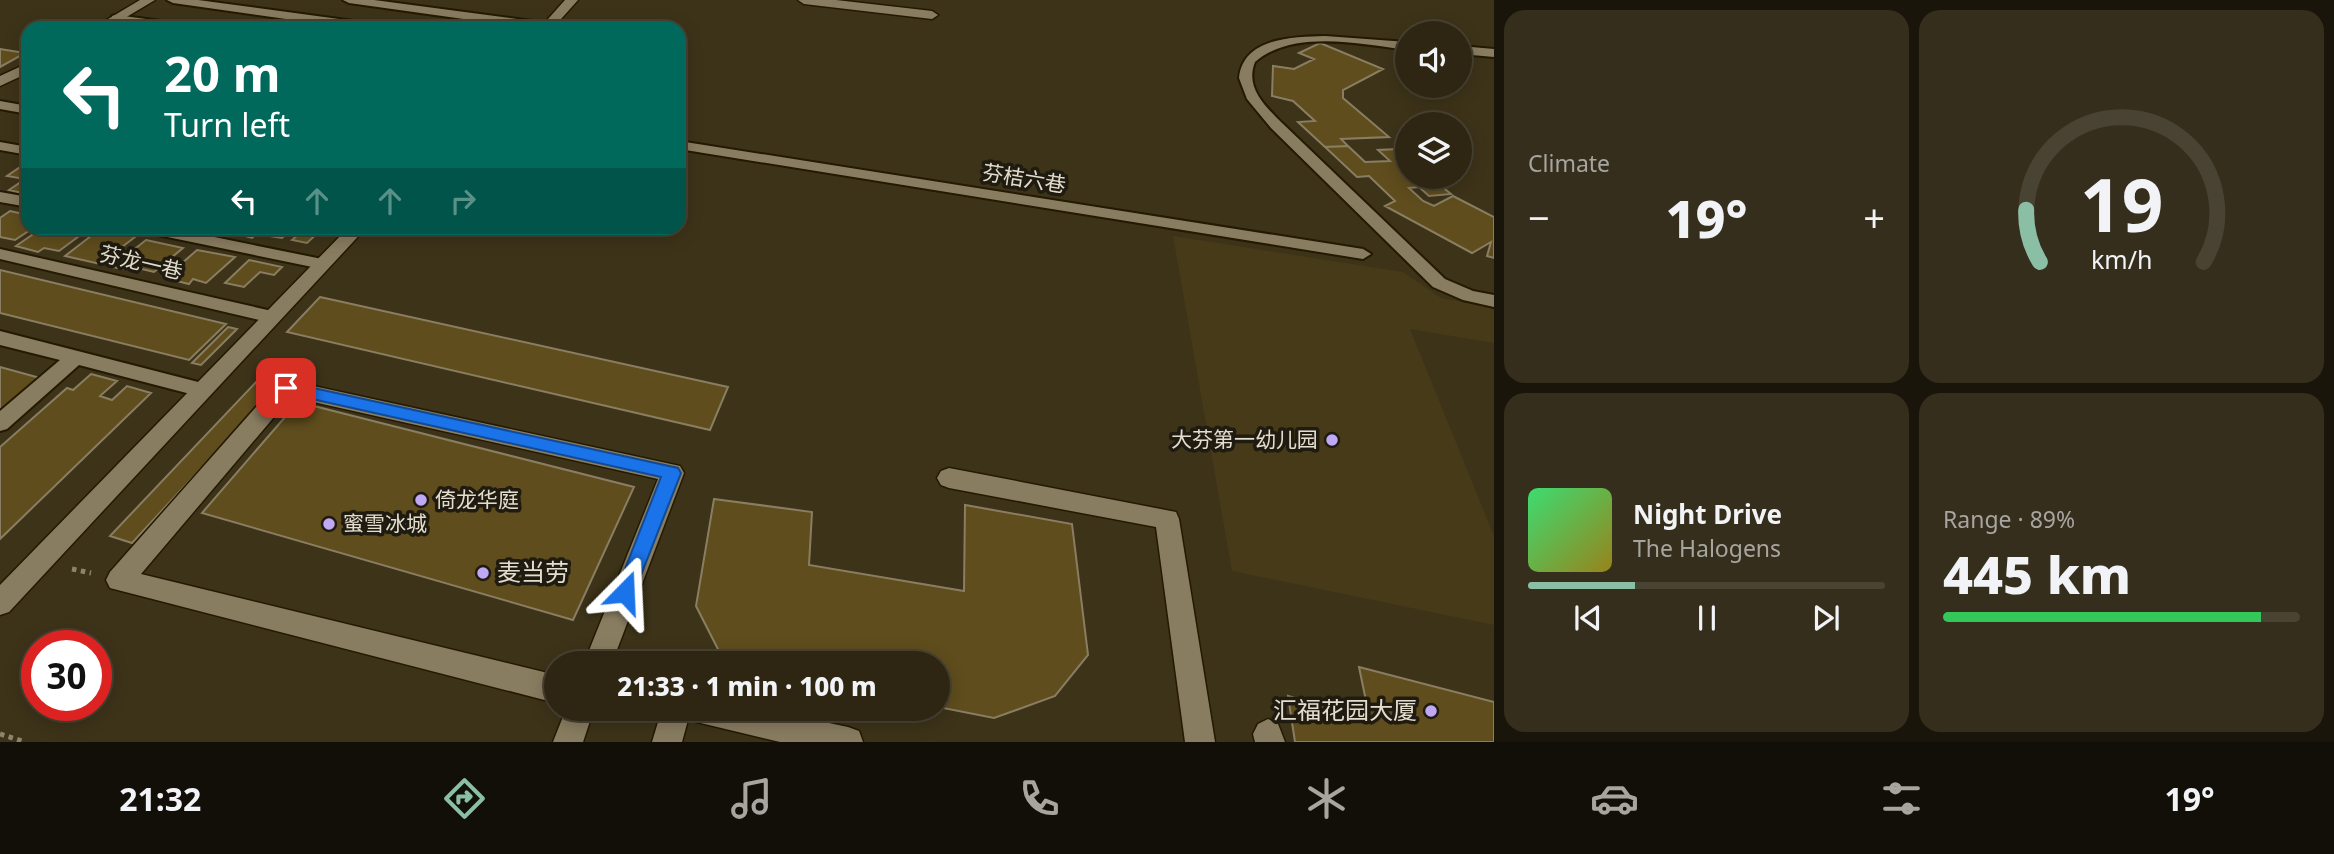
<!DOCTYPE html>
<html lang="en">
<head>
<meta charset="utf-8">
<style>
  body { margin:0; font-family:"Noto Sans","Noto Sans SC",sans-serif; background:#362e1c; color:#f1f3f6; height:100vh; display:flex; flex-direction:column; font-size:26px; white-space:nowrap }
  * { box-sizing:border-box; margin:0 }
  p { font-size:23px; color:#a7a5a0 }
  .icon { flex:none; width:38px; height:38px; fill:none; stroke:currentColor; stroke-width:2; stroke-linecap:round; stroke-linejoin:round }
  .map { position:relative; flex:1; overflow:hidden }
  .details { display:flex; flex-direction:column; gap:10px; padding:10px; background:#19150a; width:840px }
  .details>* { flex:none }
  .guide { position:absolute; left:21px; top:21px; width:665px; height:214px; border-radius:21px; box-shadow:0 4px 18px #0003,0 0 0 2px #494333; background:#00695c; color:#fff; overflow:hidden }
  .buttons { position:absolute; left:1395px; top:21px; display:grid; gap:14px }
  .buttons a { display:grid; place-items:center; width:77px; height:77px; border-radius:50%; background:#2e2613; box-shadow:0 4px 18px #0003,0 0 0 2px #494333; font-size:35px }
  .speed { position:absolute; left:21px; top:630px; display:flex; gap:14px; font-size:35px; font-weight:700; text-align:center }
  .speed>* { display:grid; place-content:center; width:91px; height:91px; border-radius:50%; background:#2e2613; box-shadow:0 4px 18px #0003,0 0 0 2px #494333; line-height:1 }
  .speed .limit { border:10px solid #d22; background:#fff; color:#111 }
  .pin { position:absolute; display:grid; place-items:center; width:60px; height:60px; color:#fff; margin:-30px; border-radius:14px; box-shadow:0 4px 10px #0006 }
  .me { position:absolute; width:77px; margin:-38px; rotate:21deg; stroke-linejoin:round; filter:drop-shadow(0 0 5px #0008) }
  .turn { display:flex; align-items:center; gap:24px; height:147px; padding:0 28px; font-size:32px }
  .turn .icon { width:91px; height:91px; stroke-width:2.5 }
  .turn b { display:block; font-size:49px; line-height:60px }
  .lanes { display:flex; align-items:center; height:66px; padding:0 28px; background:#0003; justify-content:center; gap:35px; direction:ltr }
  .lanes .off { opacity:.35 }
  .big { font-size:52px; font-weight:800; line-height:1.1 }
  .details .tile { flex:1; display:flex; flex-direction:column; justify-content:center; gap:10px; min-width:0; padding:0 24px; border-radius:21px; background:#362e1c }
  .details .dial { align-items:center; gap:0 }
  .dial svg { height:182px; overflow:visible; fill:none; stroke:#494333; stroke-width:7; stroke-linecap:round; text-anchor:middle }
  .dial text { fill:#f1f3f6; stroke:none }
  .song { display:flex; align-items:center; gap:21px }
  .cover { width:84px; height:84px; border-radius:10px; background:linear-gradient(135deg,hsl(140 70% 55%),hsl(50 70% 35%)) }
  .played { height:7px; border-radius:4px; background:linear-gradient(90deg,#8abfa5 30%,#494333 30%) }
  .keys { display:flex; justify-content:space-around; direction:ltr }
  .heat { display:flex; justify-content:space-between; align-items:center; font-size:38px; direction:ltr }
  .charge { height:10px; border-radius:5px; background:linear-gradient(90deg,#34c759 89%,#494333 0) }
  .details .tiles { flex:1; display:grid; gap:10px; grid-template-columns:repeat(2,1fr) }
  .trip { position:absolute; left:544px; top:651px; width:406px; height:70px; border-radius:35px; background:#2e2613; box-shadow:0 4px 18px #0003,0 0 0 2px #494333; font-weight:800; line-height:70px; text-align:center }
  .tab-bar { display:flex; height:112px; justify-content:space-around; align-items:center; background:#120f08; color:#a7a5a0 }
  .tab-bar .icon { width:49px; height:49px }
  .tab-bar .active { color:#8abfa5 }
  .tab-bar b { font-size:32px; color:#f1f3f6 }
  main { display:flex; flex:1; min-height:0 }
  .map>svg:first-child { display:block }
  .built { fill:#473a18 }
  .building { fill:#5f4d1d; stroke:#897e62; stroke-width:2 }
  .lines { fill:none; stroke-linecap:round; stroke-linejoin:round }
  .lane-casing { stroke:#241a02; stroke-width:4 }
  .street-casing { stroke:#241a02; stroke-width:3 }
  .path { stroke:#8d8470; stroke-width:5; stroke-dasharray:4.5 4.5; stroke-linecap:butt }
  .lane { fill:#897d61; fill-rule:evenodd }
  .street { fill:#897d61; fill-rule:evenodd }
  .route { fill:#1a73e8; stroke:#114b97; stroke-width:2 }
  .poi-dot { fill:#bfa8f4; stroke:#201b10; stroke-width:2.5 }
  .labels { text-anchor:middle; stroke-width:7; stroke-linejoin:round; paint-order:stroke }
  .street-label { font-size:21px; fill:#e3ddce; stroke:#201b10 }
  .poi-label { font-size:21px; fill:#e3ddce; stroke:#201b10; text-anchor:start }
  .near-poi-label { font-size:24px; fill:#e3ddce; stroke:#201b10; text-anchor:start }
</style>
</head>
<body>
<main>
<div class="map">
<svg width="1494" height="742" viewBox="0 0 1494 742">
  <rect width="100%" height="100%" fill="#3d3319"/>
  <path class="built" d="M1173 236 1403 272 1441 298 1494 308V343L1410 329 1494 536V625L1232 571Z"/>
  <path class="building" d="M1320 43 1383 69 1343 90V98L1389 137 1341 139 1348 146 1325 147 1298 122 1315 121 1293 101 1272 96 1273 66 1294 69 1314 59 1299 53Z
    M0 49 25 53 0 67Z
    M1348 146 1365 162 1390 161 1378 150 1398 149 1407 156V177H1430L1451 194 1429 196 1419 187 1409 188 1423 201 1434 206 1453 196 1494 217V258L1487 256 1491 242 1472 253 1385 206 1395 201 1369 176 1357 177 1325 147Z
    M26 163 28 189 22 193 9 190 25 179 7 176Z
    M10 211 28 215V228H33L15 240 0 237V218Z
    M42 228H90L59 251 44 248 38 252 16 246Z
    M217 228H263L252 238Z
    M278 228H294L282 238 270 236Z
    M306 228H323L307 243 292 240Z
    M100 229 135 237 100 264 65 256Z
    M146 240 183 248 154 272 142 269 139 272 112 267Z
    M197 250 235 257 206 283 193 279 189 284 165 278Z
    M249 260 282 267 274 275 260 272 244 287 225 283Z
    M0 270 226 324 189 360 0 313Z
    M320 297 728 387 710 430 287 332Z
    M228 327 237 329 201 365 192 363Z
    M0 367 40 378 0 412Z
    M91 374 117 381 100 396 112 400 127 386 151 393 0 539V447L67 388 73 390Z
    M259 379 279 384 132 543 110 536Z
    M298 402 634 487 573 620 202 513Z
    M714 499 812 512 809 565 964 591 965 505 1072 524 1088 655 1055 696 994 718 938 707V663H725L696 606Z
    M1359 667 1494 702V742H1295L1288 696 1370 720Z"/>
  <g class="lines">
    <defs>
      <path id="lane" d="M167 0H198L376 24 382 28H350L173 3Z
        M343 0H374L547 23 553 27 528 28 349 3Z
        M116 15 184 24 190 28H160L112 20V16Z
        M1325 36 1407 42V50C1361 44 1293 29 1255 62 1245 87 1264 105 1281 122L1445 279 1473 291 1494 295V307L1463 300 1433 287 1271 128 1247 99 1239 78C1243 37 1294 37 1325 36Z
        M1460 46 1494 49V57L1460 54Z
        M0 101 28 106V114L0 109Z
        M679 141 1363 249 1371 254 1363 259 679 149Z
        M0 142 28 147V155L0 150Z
        M0 192 28 197V207L0 202Z
        M140 228H170L322 259 330 264 322 269 148 233Z
        M0 249 272 311 278 313 281 317 278 321 272 323 0 259Z
        M0 331 202 383 209 385 212 390 209 395 202 397 79 365 7 429 0 431V411L60 360 0 345Z"/>
      <path id="street" d="M140 0H155L108 28H93Z
        M565 0H578L553 28H540Z
        M798 0H836L932 11 938 15 932 19 804 4Z
        M28 63V73L0 86V76Z
        M348 228H366L9 612 0 615V585Z
        M286 380 680 466 684 473 612 663H584L658 479 291 397 141 574 556 675V703L110 588 106 580 110 572 278 382Z
        M949 468 1176 512 1179 519 1215 742H1185L1156 527 949 488 941 485 937 478 941 471Z
        M566 709H594L583 742H553Z
        M662 709H762L848 727 859 731 863 742H780L688 720 682 742H652Z
        M1268 719 1278 724 1285 742H1255L1253 734 1258 724Z"/>
    </defs>
    <use href="#lane" class="lane-casing"/>
    <use href="#street" class="street-casing"/>
    <path class="path" d="M72 569 91 573
      M0 734 25 742"/>
    <use href="#lane" class="lane"/>
    <use href="#street" class="street"/>
  </g>
  <path class="route" d="M286 382 678 468 681 473 632 598 625 601 618 598 616 592 661 477 281 392 278 388Z"/>
  <g class="poi-dot">
    <circle cx="1332" cy="440" r="7"/>
    <circle cx="421" cy="500" r="7"/>
    <circle cx="329" cy="524" r="7"/>
    <circle cx="483" cy="573" r="7"/>
    <circle cx="1431" cy="711" r="7"/>
  </g>
  <g class="labels">
    <g class="street-label">
      <text transform="translate(1024 179) rotate(9)" y="7">芬桔六巷</text>
      <text transform="translate(141 263) rotate(13)" y="7">芬龙一巷</text>
    </g>
    <g class="poi-label">
      <text x="1318" y="447" text-anchor="end">大芬第一幼儿园</text>
      <text x="435" y="507">倚龙华庭</text>
      <text x="343" y="531">蜜雪冰城</text>
    </g>
    <g class="near-poi-label">
      <text x="497" y="581">麦当劳</text>
      <text x="1417" y="719" text-anchor="end">汇福花园大厦</text>
    </g>
  </g>
</svg>
<div class="buttons">
<a><svg class="icon" aria-label="sound" viewBox="0 0 24 24"><path d="M4 9h4l5-4v14l-5-4H4zM17 9q2 3 0 6"/></svg></a>
<a><svg class="icon" aria-label="layers" viewBox="0 0 24 24"><path d="M12 4l9 5-9 5-9-5zM3 14l9 5 9-5"/></svg></a>
</div>
<div class="speed"><div class="limit">30</div></div>
<div class="pin" style="left:286px;top:388px;background:#d93025"><svg class="icon" aria-label="arrive" viewBox="0 0 24 24"><path d="M6 21V4h12l-3 4 3 4H6"/></svg></div>
<svg class="me" style="left:625px;top:592px" viewBox="-20 -20 40 40"><path d="M0-17L14 15 0 8-14 15z" fill="#1a73e8" stroke="#fff" stroke-width="4"/></svg>
<div class="trip">21:33 · 1 min · 100 m</div>
<div class="guide">
<div class="turn"><svg class="icon" aria-label="left" viewBox="0 0 24 24"><path d="M17 20v-9H6M10 6l-5 5 5 5"/></svg><div><b>20 m</b>Turn left</div></div>
<div class="lanes"><svg class="icon" aria-label="left" viewBox="0 0 24 24"><path d="M17 20v-9H6M10 6l-5 5 5 5"/></svg><svg class="icon off" aria-label="ahead" viewBox="0 0 24 24"><path d="M12 20V5M6 11l6-6 6 6"/></svg><svg class="icon off" aria-label="ahead" viewBox="0 0 24 24"><path d="M12 20V5M6 11l6-6 6 6"/></svg><svg class="icon off" aria-label="right" viewBox="0 0 24 24"><path d="M7 20v-9h11M14 6l5 5-5 5"/></svg></div>
</div>
</div>
<section class="details">
<div class="tiles">
<div class="tile"><p>Climate</p>
<div class="heat"><a>−</a><b class="big">19°</b><a>+</a></div>
</div>
<div class="tile dial"><svg viewBox="0 0 100 80">
<path d="M14 69A42 42 0 1 1 86 69"/>
<path d="M14 69A42 42 0 0 1 8 46" stroke="#8abfa5"/>
<text x="50" y="56" font-size="32" font-weight="700">19</text>
<text x="50" y="72" font-size="11">km/h</text>
</svg></div>
<div class="tile">
<div class="song"><i class="cover"></i><div><b>Night Drive</b><p>The Halogens</p></div></div>
<div class="played"></div>
<div class="keys"><svg class="icon" aria-label="previous" viewBox="0 0 24 24"><path d="M18 5L8 12l10 7zM5 5v14"/></svg><svg class="icon" aria-label="pause" viewBox="0 0 24 24"><path d="M8 5v14M16 5v14"/></svg><svg class="icon" aria-label="next" viewBox="0 0 24 24"><path d="M6 5l10 7-10 7zM19 5v14"/></svg></div>
</div>
<div class="tile"><p>Range · 89%</p><b class="big">445 km</b><div class="charge"></div></div>
</div>
</section>
</main>
<nav class="tab-bar">
<b>21:32</b>
<svg class="icon active" aria-label="directions" viewBox="0 0 24 24"><path d="M12 3l9 9-9 9-9-9zM9 14v-3h6M13 9l2 2-2 2"/></svg>
<svg class="icon" aria-label="music" viewBox="0 0 24 24"><path d="M9 18V5l10-2v13"/><circle cx="6" cy="18" r="3"/><circle cx="16" cy="16" r="3"/></svg>
<svg class="icon" aria-label="phone" viewBox="0 0 24 24"><path d="M5 4h4l2 5-3 2q2 4 5 5l2-3 5 2v4C11 20 4 13 5 4z"/></svg>
<svg class="icon" aria-label="climate" viewBox="0 0 24 24"><path d="M12 3v18M4 7l16 10M4 17L20 7"/></svg>
<svg class="icon" aria-label="car" viewBox="0 0 24 24"><path d="M5 17H2v-5l4-1 3-4h7l3 4 3 1v5h-3M9 17h6M6 11h13"/><circle cx="7" cy="17" r="2"/><circle cx="17" cy="17" r="2"/></svg>
<svg class="icon" aria-label="filters" viewBox="0 0 24 24"><path d="M4 7h16M4 17h16"/><circle cx="9" cy="7" r="2"/><circle cx="15" cy="17" r="2"/></svg>
<b>19°</b>
</nav>
</body>
</html>
